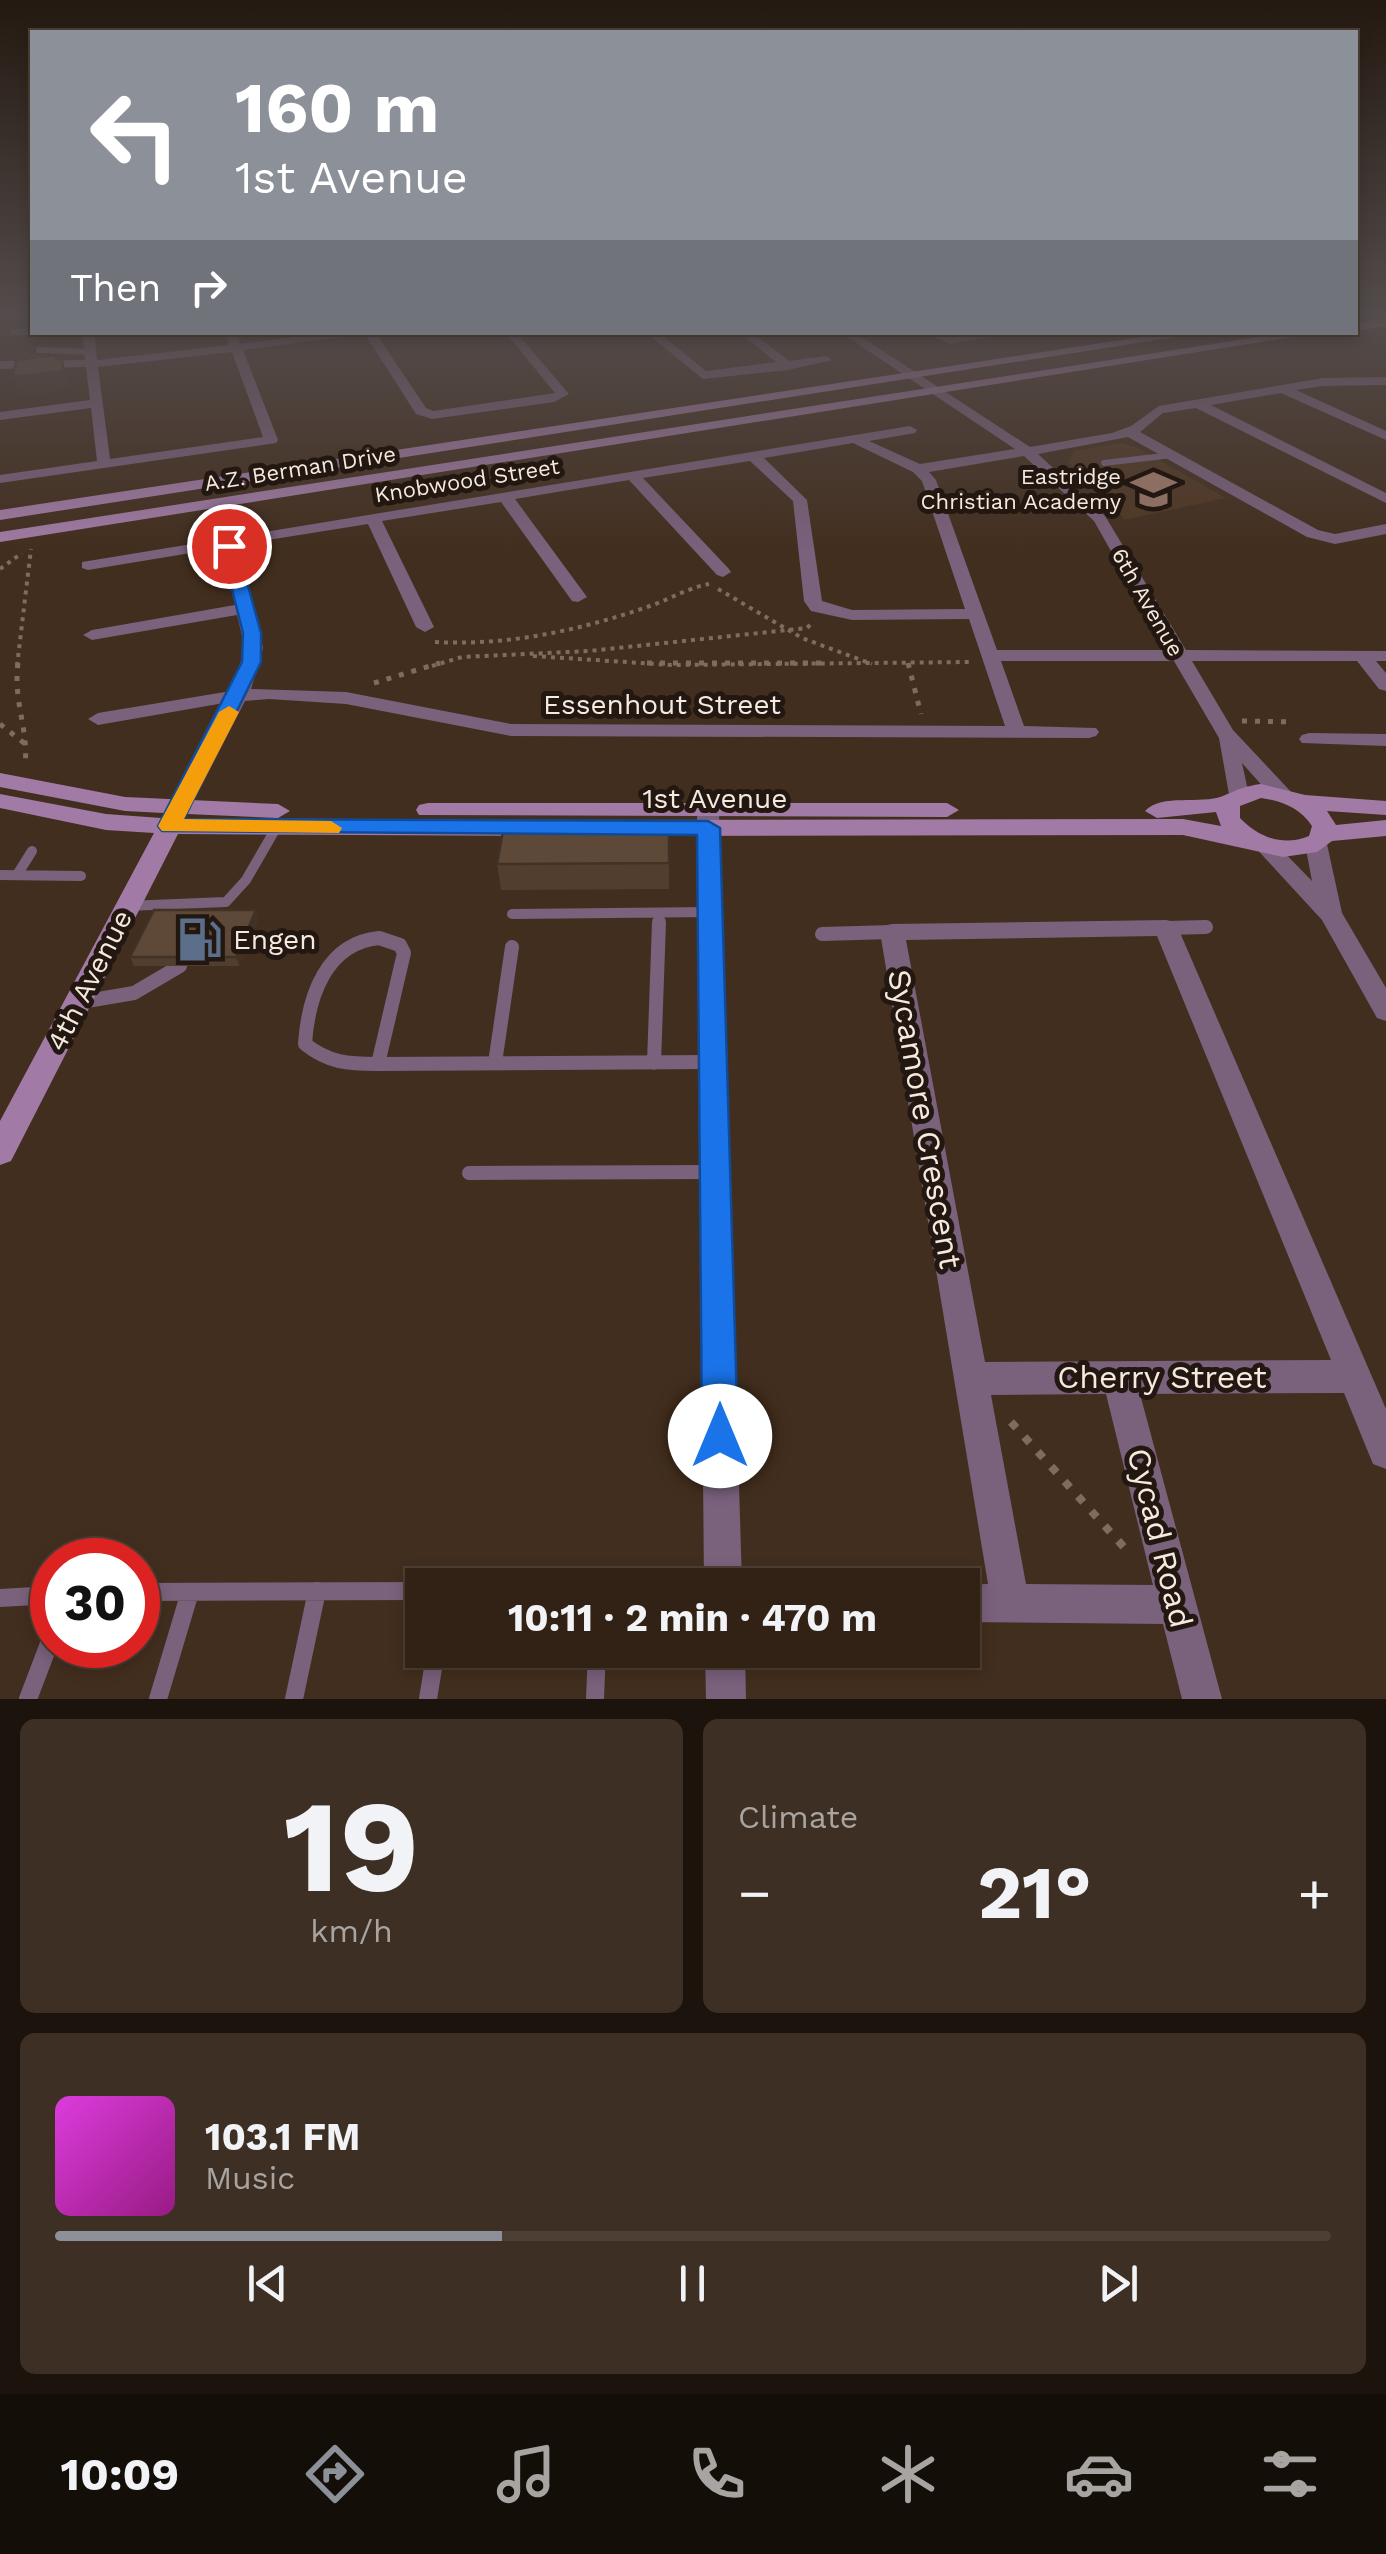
<!DOCTYPE html>
<html lang="en">
<head>
<meta charset="utf-8">
<style>
  body { margin:0; font-family:"Work Sans",sans-serif; background:#3d2f23; color:#f1f3f6; height:100vh; display:flex; flex-direction:column; font-size:38px; white-space:nowrap }
  * { box-sizing:border-box; margin:0 }
  p { font-size:32px; color:#a8a4a1 }
  .icon { flex:none; width:55px; height:55px; fill:none; stroke:currentColor; stroke-width:2; stroke-linecap:round; stroke-linejoin:round }
  .map { position:relative; height:1699px; overflow:hidden }
  .panel { display:flex; flex-direction:column; gap:20px; padding:20px; background:#1c130c; flex:1 }
  .panel>* { flex:none }
  .hud { position:absolute; left:30px; top:30px; width:1328px; height:305px; border-radius:0px; box-shadow:0 5px 15px #0003,0 0 0 2px #4d3f35; background:#8c9099; color:#fff; overflow:hidden }
  .speed { position:absolute; left:30px; top:1538px; display:flex; gap:20px; font-size:50px; font-weight:700; text-align:center }
  .speed>* { display:grid; place-content:center; width:130px; height:130px; border-radius:50%; background:#322216; box-shadow:0 5px 15px #0003,0 0 0 2px #4d3f35; line-height:1 }
  .speed .limit { border:15px solid #d22; background:#fff; color:#111 }
  .pin { position:absolute; display:grid; place-items:center; width:85px; height:85px; color:#fff; margin:-42px; border:5px solid #fff; border-radius:50%; box-shadow:0 2px 10px #0007 }
  .me { position:absolute; width:110px; margin:-55px; rotate:0deg; stroke-linejoin:round; filter:drop-shadow(0 0 8px #0008) }
  .turn { display:flex; align-items:center; gap:35px; height:210px; padding:0 40px; font-size:45px }
  .turn .icon { width:130px; height:130px; stroke-width:2.5 }
  .turn b { display:block; font-size:70px; line-height:85px }
  .then { display:flex; align-items:center; height:95px; padding:0 40px; background:#0003; gap:20px; font-size:38px }
  .big { font-size:75px; font-weight:700; line-height:1.1 }
  .panel .card { flex:1; display:flex; flex-direction:column; justify-content:center; gap:15px; min-width:0; padding:0 35px; border-radius:15px; background:#3d2f23 }
  .panel .dial { align-items:center; gap:0 }
  .dial b { font-size:130px; line-height:1 }
  .song { display:flex; align-items:center; gap:30px }
  .cover { width:120px; height:120px; border-radius:15px; background:linear-gradient(135deg,hsl(300 70% 55%),hsl(310 70% 35%)) }
  .played { height:10px; border-radius:5px; background:linear-gradient(90deg,#8c9099 35%,#4d3f35 35%) }
  .keys { display:flex; justify-content:space-around; direction:ltr }
  .heat { display:flex; justify-content:space-between; align-items:center; font-size:55px; direction:ltr }
  .panel .tiles { flex:1; display:grid; gap:20px; grid-template-columns:1fr 1fr }
  .card:last-child { grid-column:span 2 }
  .trip { position:absolute; left:405px; top:1568px; width:575px; height:100px; border-radius:0px; background:#322216; box-shadow:0 5px 15px #0003,0 0 0 2px #4d3f35; font-weight:700; line-height:100px; text-align:center }
  .menu { display:flex; height:160px; justify-content:space-around; align-items:center; background:#140e09; color:#a8a4a1 }
  .menu .icon { width:70px; height:70px }
  .menu .selected { color:#8c9099 }
  .menu b { font-size:45px; color:#f1f3f6 }
  .map>svg:first-child { display:block }
  .built { fill:#4f3622 }
  .lines { fill:none; stroke-linecap:round; stroke-linejoin:round }
  .path-far2 { stroke:#7e6d5f; stroke-width:4; stroke-dasharray:4 5; stroke-linecap:butt }
  .path-far1 { stroke:#7e6d5f; stroke-width:5; stroke-dasharray:5 8; stroke-linecap:butt }
  .path { stroke:#7e6d5f; stroke-width:8; stroke-dasharray:8 12; stroke-linecap:butt }
  .lane-far3 { stroke:#7a617c; stroke-width:6 }
  .lane-far2 { stroke:#7a617c; stroke-width:10 }
  .lane-far1 { stroke:#7a617c; stroke-width:14 }
  .lane { stroke:#7a617c; stroke-width:18 }
  .street { fill:#7a617c; fill-rule:evenodd }
  .secondary { fill:#a17ba5; fill-rule:evenodd }
  .wall { fill:#513e2f }
  .shaded-wall { fill:#423226 }
  .building { fill:#5e4837; stroke:#423226; stroke-width:2.5 }
  .route { fill:#1a73e8; stroke:#114b97; stroke-width:2.5 }
  .slow { fill:#f59e0b }
  .labels { text-anchor:middle; stroke-width:10; stroke-linejoin:round; paint-order:stroke }
  .far-street-label { font-size:22px; fill:#f6e9df; stroke:#221811 }
  .far-poi-label { font-size:22px; fill:#f6e9df; stroke:#221811; text-anchor:end }
  .street-label { font-size:28px; fill:#f6e9df; stroke:#221811 }
  .poi-label { font-size:28px; fill:#f6e9df; stroke:#221811; text-anchor:start }
  .near-street-label { font-size:32px; fill:#f6e9df; stroke:#221811 }
</style>
</head>
<body>
<div class="map">
<svg width="1386" height="1699" viewBox="0 0 1386 1699">
  <rect width="100%" height="100%" fill="#422e1e"/>
  <path class="built" d="M1120 443 1136 447 1226 498 1124 520 1115 506 1068 462 1075 451Z"/>
  <g class="lines">
    <path class="path-far2" d="M0 569 22 553
      M718 589 802 638 872 664
      M435 642C509 646 581 630 650 606 670 599 688 588 709 584
      M533 656 671 665 971 662
      M17 666 31 549
      M432 666 462 657 589 651 807 628 811 624"/>
    <path class="path-far1" d="M18 663C13 704 29 728 25 766
      M647 663H829
      M908 663 921 714
      M374 683 440 663
      M1242 721 1294 722
      M0 724 24 743"/>
    <path class="path" d="M1011 1422 1131 1555"/>
    <path class="lane-far3" d="M14 332 32 331
      M39 350 89 352
      M1104 463 1172 455"/>
    <path class="lane-far2" d="M0 875 81 876
      M17 875 32 851
      M127 906 226 902 246 880 276 828
      M512 914 712 912
      M659 924V913"/>
    <path class="lane-far1" d="M1166 928 1206 927
      M822 934 892 932
      M379 938 400 945 404 953 378 1064C348 1064 329 1063 305 1044 308 997 326 943 379 938Z
      M81 1002 134 993 180 966
      M495 1063 512 947
      M654 1063 659 922
      M378 1064 710 1062
      M469 1173 715 1172"/>
    <path class="lane" d="M138 1592 422 1591
      M0 1598 52 1595
      M28 1699 52 1636
      M158 1699 190 1592
      M294 1699 317 1591
      M428 1699 436 1650
      M595 1699 597 1650"/>
    <path class="street" d="M82 332H94L97 360 229 345 225 332H236L240 344 330 332H375L426 408 433 411 555 393 505 332H516L569 394 554 402 432 419 416 414 365 334 243 350 278 440 276 443 0 483V475L97 461 91 408 0 420V412L90 400 86 367 0 369V361L85 360ZM232 352 263 437 110 459 98 367Z
      M645 332H658L706 371 776 362 739 332H752L789 361 826 356 832 360 788 370 703 379Z
      M840 332H854L1030 447 1112 433 1131 426 1159 406 1323 378 1386 377V385L1323 386 1296 390 1386 431V440L1281 393 1211 405 1386 493V503L1196 408 1163 413 1140 432 1318 530 1335 534 1386 524V534L1335 544 1307 537 1128 437 1038 454 1105 516 1186 650 1386 651V661H1376L1386 673V691L1379 689 1357 661H1192L1233 730 1294 795 1283 801 1275 800 1242 763 1249 795 1246 800H1230L1219 738 1174 661H1001L1024 726 1096 728 1099 732 1096 736 1089 738 511 736 346 704 269 699 245 701 190 808 179 815 168 808 224 703 98 725 88 719 98 713 231 691 245 648 237 615 92 640 83 635 92 630 235 605 221 548 88 570 82 568V562L910 426 917 430 915 433 869 441 920 464 1015 449ZM853 443 913 472 922 481 965 609 852 610 822 601 807 500 764 458ZM1024 456 1094 521 1167 650H997L936 480 929 472ZM750 461 793 501 804 601 811 611 852 620 969 619 1005 726 511 724 346 692 251 689 263 648 237 545 368 524 416 627 425 632 434 627 382 521 501 502 572 601 578 602 587 597 515 499 629 480 717 575 723 577 731 572 729 569 643 478Z
      M922 332 952 337 1016 332 951 344Z
      M1309 733 1386 734V746L1302 743 1299 739 1302 735Z
      M708 803 719 810 742 1585H704L697 810Z
      M1316 837 1327 844 1342 913 1386 988V1021L1377 1018 1322 920 1253 845 1256 840H1272L1312 881 1305 844Z
      M1166 920 1175 922 1178 928 1386 1409V1469L1373 1464 1344 1393 1140 1394 1222 1699H1182L1163 1624 962 1622V1585H959L988 1584 880 932 883 926 892 924ZM1157 936 1331 1360 985 1362 906 940ZM1106 1394 1153 1585 1026 1584 991 1395Z
      M705 1650H745L746 1699H706Z"/>
    <path class="secondary" d="M0 314H11L0 321Z
      M1386 318V326L1355 331V323Z
      M1174 332H1208L0 520V510Z
      M1290 332H1324L0 542V532Z
      M0 773 125 797 278 804 290 811 278 818 187 814 185 818 536 820 548 828 536 836 178 834 11 1161 0 1165V1121L154 833 106 830 0 808V794L106 814 161 818 164 813 125 811 0 787Z
      M1261 784 1305 795 1386 801V815L1327 811 1336 825 1386 820V836L1332 841 1317 852 1283 857 1183 835 616 836 604 828 616 820 1183 819 1221 826 1216 812 1157 818 1145 811C1162 793 1200 805 1223 796 1237 790 1245 786 1261 784ZM1261 798C1282 801 1300 808 1312 826L1309 836C1283 847 1258 837 1240 818V806Z
      M428 803H947L959 810 947 817 419 815 416 810 419 805Z"/>
  </g>
  <path class="wall" d="M649 829H669V889L501 890 497 864Z
    M259 919 239 966H134L130 957Z"/>
  <path class="shaded-wall" d="M62 359 68 377 69 390 20 396 13 377Z
    M256 910 259 919 239 966 236 957Z"/>
  <path class="building" d="M54 355 56 359H62L63 371 13 377 16 360Z
    M505 820H649L648 829H669V863L497 864Z
    M154 910H256L236 957H130Z"/>
  <linearGradient id="sky" x2="0" y2="1"><stop stop-color="#241910"/><stop offset="0.57" stop-color="#544c4c"/><stop offset="1" stop-color="#544c4c" stop-opacity="0"/></linearGradient>
  <rect width="1386" height="552" fill="url(#sky)"/>
  <path class="route" d="M229 541 237 546 261 633V662L184 819 708 821 720 828 738 1436 733 1449 720 1454 708 1449 702 1436 697 835 162 831 158 826 242 662 243 633 221 546Z"/>
  <path class="slow" d="M229 706 239 712 184 819 331 821 342 828 339 833 162 831 158 826 219 712Z"/>
  <defs>
    <symbol id="school-bare" viewBox="-9 -9 18 18"><path d="M0-5L7-2L0 1L-7-2ZM-4 1L0 2.5L4 1V4Q0 6-4 4Z" fill="#8d6e63" stroke="#221811" stroke-width="2.5" paint-order="stroke"/></symbol>
    <symbol id="fuel-bare" viewBox="-9 -9 18 18"><path d="M-5.5-6h7V0h2V4h1.3V-2.5L3-4.5l.8-.8L6-3V5H2.5V1h-1V6h-7ZM-4.2-4.7v3.2H.2V-4.7Z" fill="#5c6f8a" stroke="#221811" stroke-width="2.5" paint-order="stroke"/></symbol>
  </defs>
  <g fill-rule="evenodd">
    <use href="#school-bare" x="1122" y="458" width="63" height="63"/>
    <use href="#fuel-bare" x="168" y="908" width="63" height="63"/>
  </g>
  <g class="labels">
    <g class="far-street-label">
      <text transform="translate(300 468) rotate(-9)" y="8">A.Z. Berman Drive</text>
      <text transform="translate(467 480) rotate(-9)" y="8">Knobwood Street</text>
      <text transform="translate(1148 602) rotate(60)" y="8">6th Avenue</text>
    </g>
    <g class="far-poi-label">
      <text x="1121" y="484">Eastridge<tspan x="1121" dy="25">Christian Academy</tspan></text>
    </g>
    <g class="street-label">
      <text x="662" y="714">Essenhout Street</text>
      <text x="715" y="808">1st Avenue</text>
      <text transform="translate(89 980) rotate(-63)" y="10">4th Avenue</text>
    </g>
    <g class="poi-label">
      <text x="233" y="949">Engen</text>
    </g>
    <g class="near-street-label">
      <text transform="translate(925 1119) rotate(80)" y="11">Sycamore Crescent</text>
      <text x="1162" y="1388">Cherry Street</text>
      <text transform="translate(1160 1538) rotate(76)" y="11">Cycad Road</text>
    </g>
  </g>
</svg>
<div class="speed"><div class="limit">30</div></div>
<div class="pin" style="left:229px;top:546px;background:#d93025"><svg class="icon" aria-label="arrive" viewBox="0 0 24 24"><path d="M6 21V4h12l-3 4 3 4H6"/></svg></div>
<svg class="me" style="left:720px;top:1436px" viewBox="-20 -20 40 40"><circle r="19" fill="#fff"/><path d="M0-13L10 11 0 6-10 11z" fill="#1a73e8"/></svg>
<div class="trip">10:11 · 2 min · 470 m</div>
<div class="hud">
<div class="turn"><svg class="icon" aria-label="left" viewBox="0 0 24 24"><path d="M17 20v-9H6M10 6l-5 5 5 5"/></svg><div><b>160 m</b>1st Avenue</div></div>
<div class="then">Then<svg class="icon" aria-label="right" viewBox="0 0 24 24"><path d="M7 20v-9h11M14 6l5 5-5 5"/></svg></div>
</div>
</div>
<section class="panel">
<div class="tiles">
<div class="card dial"><b>19</b><p>km/h</p></div>
<div class="card"><p>Climate</p>
<div class="heat"><a>−</a><b class="big">21°</b><a>+</a></div>
</div>
<div class="card">
<div class="song"><i class="cover"></i><div><b>103.1 FM</b><p>Music</p></div></div>
<div class="played"></div>
<div class="keys"><svg class="icon" aria-label="previous" viewBox="0 0 24 24"><path d="M18 5L8 12l10 7zM5 5v14"/></svg><svg class="icon" aria-label="pause" viewBox="0 0 24 24"><path d="M8 5v14M16 5v14"/></svg><svg class="icon" aria-label="next" viewBox="0 0 24 24"><path d="M6 5l10 7-10 7zM19 5v14"/></svg></div>
</div>
</div>
</section>
<nav class="menu">
<b>10:09</b>
<svg class="icon selected" aria-label="directions" viewBox="0 0 24 24"><path d="M12 3l9 9-9 9-9-9zM9 14v-3h6M13 9l2 2-2 2"/></svg>
<svg class="icon" aria-label="music" viewBox="0 0 24 24"><path d="M9 18V5l10-2v13"/><circle cx="6" cy="18" r="3"/><circle cx="16" cy="16" r="3"/></svg>
<svg class="icon" aria-label="phone" viewBox="0 0 24 24"><path d="M5 4h4l2 5-3 2q2 4 5 5l2-3 5 2v4C11 20 4 13 5 4z"/></svg>
<svg class="icon" aria-label="climate" viewBox="0 0 24 24"><path d="M12 3v18M4 7l16 10M4 17L20 7"/></svg>
<svg class="icon" aria-label="car" viewBox="0 0 24 24"><path d="M5 17H2v-5l4-1 3-4h7l3 4 3 1v5h-3M9 17h6M6 11h13"/><circle cx="7" cy="17" r="2"/><circle cx="17" cy="17" r="2"/></svg>
<svg class="icon" aria-label="filters" viewBox="0 0 24 24"><path d="M4 7h16M4 17h16"/><circle cx="9" cy="7" r="2"/><circle cx="15" cy="17" r="2"/></svg>
</nav>
</body>
</html>
